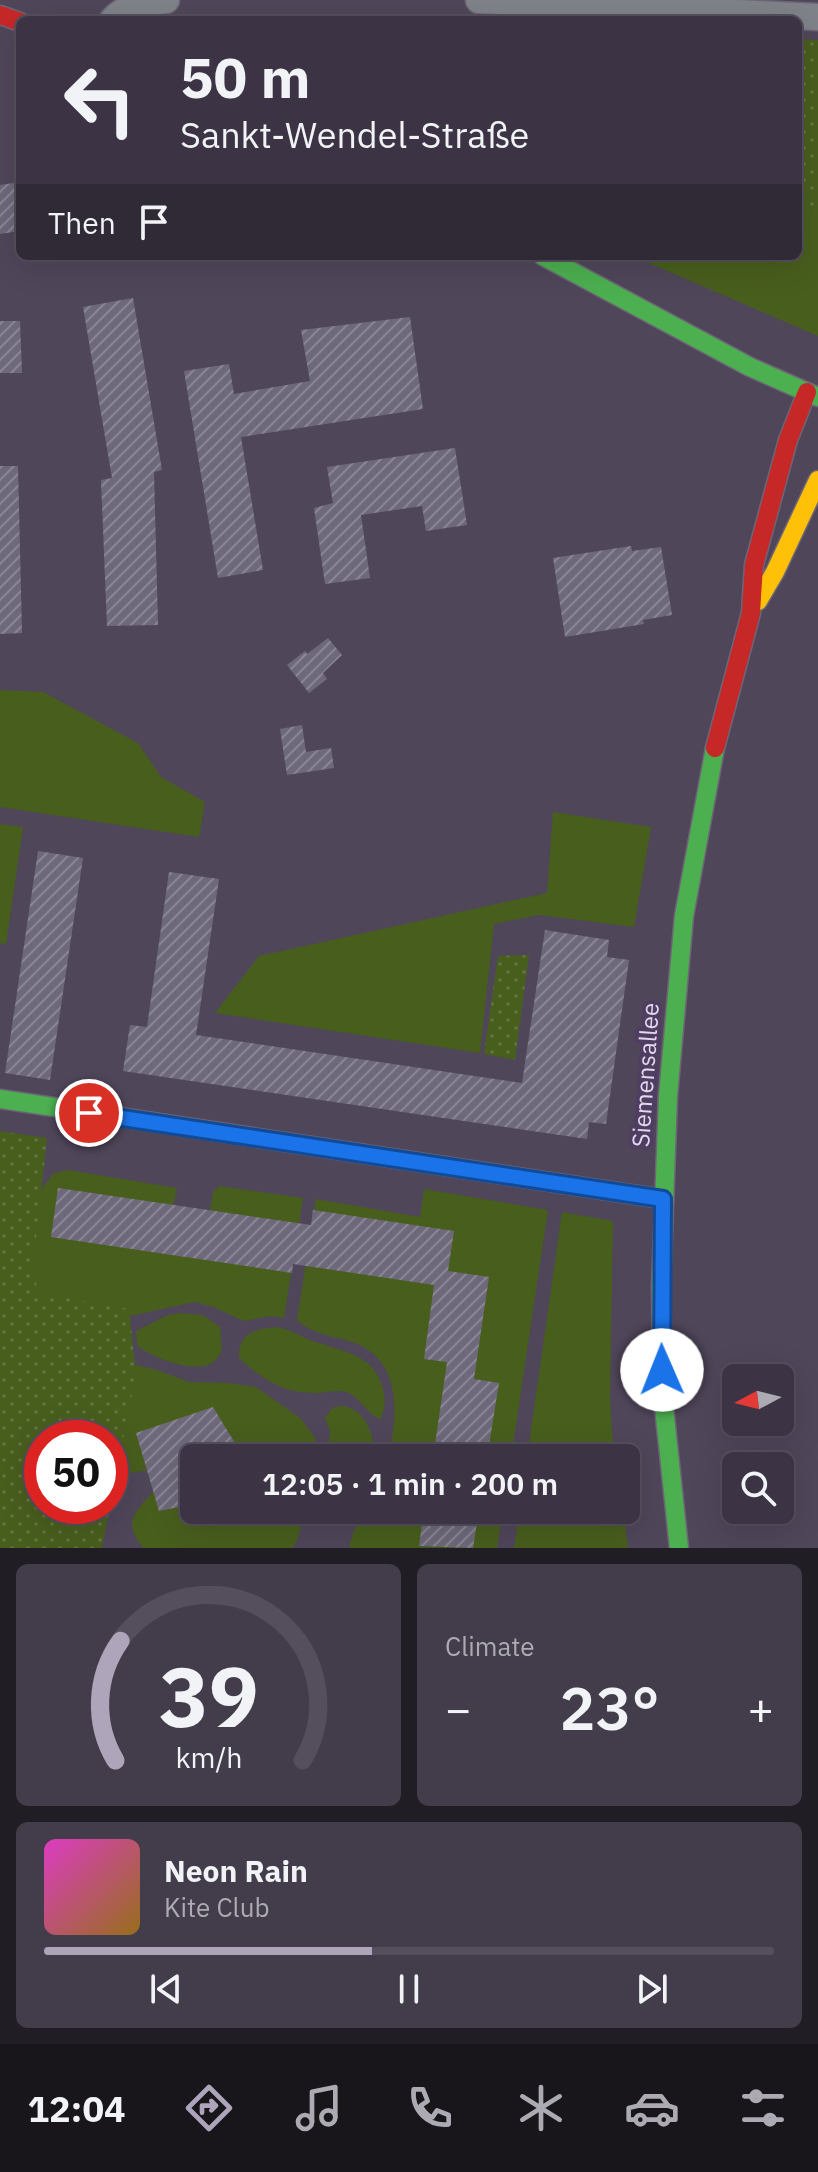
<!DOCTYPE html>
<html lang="en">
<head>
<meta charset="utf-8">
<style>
  body { margin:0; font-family:"IBM Plex Sans",sans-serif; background:#433c4b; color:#f1f3f6; height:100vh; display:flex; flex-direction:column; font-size:30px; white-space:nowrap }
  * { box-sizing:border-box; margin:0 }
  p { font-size:26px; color:#acaab2 }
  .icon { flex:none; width:44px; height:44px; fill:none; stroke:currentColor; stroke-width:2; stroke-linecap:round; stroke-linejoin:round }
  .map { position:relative; height:1548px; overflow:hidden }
  .panel { display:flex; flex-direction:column; gap:16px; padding:16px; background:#211d25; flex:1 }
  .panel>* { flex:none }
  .top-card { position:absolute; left:16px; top:16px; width:786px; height:244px; border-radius:12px; box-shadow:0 8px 32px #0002,0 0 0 2px #554f5d; background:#3c3444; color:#f1f3f6; overflow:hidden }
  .needle { width:52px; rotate:263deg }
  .buttons { position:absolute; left:722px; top:1364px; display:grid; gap:16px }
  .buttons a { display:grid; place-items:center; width:72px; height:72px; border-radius:12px; background:#3c3444; box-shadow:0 8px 32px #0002,0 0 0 2px #554f5d; font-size:40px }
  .speed { position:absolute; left:24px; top:1420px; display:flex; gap:16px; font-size:40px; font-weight:700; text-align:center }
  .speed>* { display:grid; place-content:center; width:104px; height:104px; border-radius:50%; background:#3c3444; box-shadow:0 8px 32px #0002,0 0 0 2px #554f5d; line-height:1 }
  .speed .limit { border:12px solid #d22; background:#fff; color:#111 }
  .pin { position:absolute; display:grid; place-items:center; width:68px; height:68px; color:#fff; margin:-34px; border:4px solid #fff; border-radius:50%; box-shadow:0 2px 8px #0007 }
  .me { position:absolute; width:88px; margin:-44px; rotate:359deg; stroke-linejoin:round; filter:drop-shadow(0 0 6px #0008) }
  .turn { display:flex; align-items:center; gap:28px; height:168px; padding:0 32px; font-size:36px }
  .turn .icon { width:104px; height:104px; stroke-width:2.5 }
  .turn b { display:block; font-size:56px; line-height:68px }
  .then { display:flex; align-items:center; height:76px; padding:0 32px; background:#0003; gap:16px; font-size:30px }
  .big { font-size:60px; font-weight:600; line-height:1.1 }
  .panel .widget { flex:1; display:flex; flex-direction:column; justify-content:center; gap:12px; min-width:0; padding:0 28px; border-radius:12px; background:#433c4b }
  .panel .dial { align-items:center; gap:0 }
  .dial svg { height:208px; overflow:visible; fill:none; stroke:#554f5d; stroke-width:7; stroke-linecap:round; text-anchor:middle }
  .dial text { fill:#f1f3f6; stroke:none }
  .song { display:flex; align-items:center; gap:24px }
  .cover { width:96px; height:96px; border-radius:12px; background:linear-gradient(135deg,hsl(310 70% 55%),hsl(40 70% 35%)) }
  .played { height:8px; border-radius:4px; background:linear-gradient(90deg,#afa5ba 45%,#554f5d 45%) }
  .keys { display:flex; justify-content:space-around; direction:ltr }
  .heat { display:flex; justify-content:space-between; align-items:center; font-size:44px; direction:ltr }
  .panel .tiles { flex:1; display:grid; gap:16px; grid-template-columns:1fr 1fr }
  .widget:last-child { grid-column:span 2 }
  .trip { position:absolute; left:180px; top:1444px; width:460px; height:80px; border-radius:12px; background:#3c3444; box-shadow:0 8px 32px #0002,0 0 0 2px #554f5d; font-weight:600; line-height:80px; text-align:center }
  .tabs { display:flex; height:128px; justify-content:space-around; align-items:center; background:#18151b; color:#acaab2 }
  .tabs .icon { width:56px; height:56px }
  .tabs .current { color:#afa5ba }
  .tabs b { font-size:36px; color:#f1f3f6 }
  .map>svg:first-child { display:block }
  .grass { fill:#485e1d }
  .park { fill:url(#park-dots) }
  .building { fill:url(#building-hatch) }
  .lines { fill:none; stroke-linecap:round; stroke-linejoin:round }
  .street-casing { stroke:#6d6576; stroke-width:29 }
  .fast-casing { stroke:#6d6576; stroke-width:21 }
  .slow-casing { stroke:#6d6576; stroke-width:21 }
  .jam-casing { stroke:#6d6576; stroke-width:21 }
  .street { stroke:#7f8289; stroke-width:26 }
  .fast { stroke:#4caf50; stroke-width:18 }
  .slow { stroke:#ffc107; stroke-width:18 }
  .jam { stroke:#c62828; stroke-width:18 }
  .route-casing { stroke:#114b97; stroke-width:20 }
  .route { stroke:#1a73e8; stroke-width:14 }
  .labels { text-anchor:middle; stroke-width:8; stroke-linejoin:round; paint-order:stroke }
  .street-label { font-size:24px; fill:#e2d8ed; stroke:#503e62 }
</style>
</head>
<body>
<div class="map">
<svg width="818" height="1548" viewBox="0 0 818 1548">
  <defs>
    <pattern id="park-dots" width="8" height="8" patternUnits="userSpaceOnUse" patternTransform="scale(2)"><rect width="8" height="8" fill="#485e1d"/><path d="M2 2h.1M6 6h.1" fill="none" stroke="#62743e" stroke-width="1.8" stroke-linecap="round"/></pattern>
    <pattern id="building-hatch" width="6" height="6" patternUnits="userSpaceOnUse" patternTransform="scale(2)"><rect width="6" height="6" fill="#6e697a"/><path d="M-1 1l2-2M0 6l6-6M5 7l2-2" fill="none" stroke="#898594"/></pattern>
  </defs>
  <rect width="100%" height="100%" fill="#50465a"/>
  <path class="grass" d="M798 165 814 219H818V336L633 256H798Z
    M0 690 43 692 138 743 161 777 205 802 199 837 0 807Z
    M553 812 651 827 634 927 539 915 494 924 480 1053 215 1013 259 956 547 893Z
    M0 824 23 827 6 944 0 943Z
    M68 1170 177 1188 173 1206 210 1211 213 1192 219 1186 303 1198 284 1318 270 1316 244 1321 213 1307 195 1302 125 1317 42 1301 28 1283 38 1193 54 1173Z
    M424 1189 548 1210 511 1458H387C399 1418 402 1361 355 1343 335 1336 313 1335 297 1320L316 1199 420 1217Z
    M562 1212 613 1221 610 1399 612 1433 616 1458H527Z
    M180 1313 203 1315 220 1327 222 1351C218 1357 215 1363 208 1365 188 1371 152 1358 137 1345L136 1331 168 1315Z
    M276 1327C291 1329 302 1338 316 1342 345 1352 375 1355 383 1389 385 1399 386 1409 380 1419 367 1414 361 1398 347 1392 337 1389 326 1393 316 1393 283 1393 263 1380 239 1358 238 1334 254 1329 276 1327Z
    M137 1365 157 1370 189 1382 228 1383 256 1387 300 1418 316 1439 312 1458H194V1510H305L297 1541 292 1548H143C123 1522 133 1514 153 1492L147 1470 126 1474 113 1464 130 1373Z
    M343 1406C367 1410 375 1437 374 1458H327L330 1432 325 1417 334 1407Z
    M365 1510H503L497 1548H349L353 1533Z
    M520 1510H623L628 1548H514Z"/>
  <path class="park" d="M798 39 818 40V219H814L798 165Z
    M529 955 515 1060 484 1054 498 956Z
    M0 1131 47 1138 33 1265 38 1293 129 1309 136 1374 110 1505V1438H42V1506H110L102 1548H0Z"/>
  <path class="building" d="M20 182V231L0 234V185Z
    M133 298 162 470 154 472 158 625 107 626 101 480 112 478 83 307Z
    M410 317 423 409 241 437 263 570 218 578 184 371 229 364 234 394 310 381 301 330Z
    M0 321H20L22 373H0Z
    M455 448 467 525 426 531 422 506 361 515 370 578 325 584 314 508 333 503 327 467Z
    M0 466H18L22 633 0 634Z
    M631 546 632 551 661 547 672 615 643 620 644 624 565 637 553 558Z
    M328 638 342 655 323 673 327 679 309 693 287 665 305 651 307 654Z
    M302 725 306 752 331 748 334 768 287 775 280 729Z
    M38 851 83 858 50 1080 5 1073Z
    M169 872 219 879 196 1035 522 1083 545 930 609 940 607 957 629 960 606 1124 589 1122 587 1139 123 1071 130 1025 147 1027Z
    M58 1188 311 1225 313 1210 454 1231 448 1271 489 1277 474 1379 499 1383 487 1458H433L447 1362 424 1359 434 1285 293 1264 292 1273 51 1237Z
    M213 1407 244 1458H194V1504L159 1511 136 1433Z
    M424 1510H479L473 1548 419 1546Z"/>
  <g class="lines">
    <defs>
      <path id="street" d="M479 0 818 17
        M113 20C126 5 147 2 166 0"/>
      <path id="fast" d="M543 256 750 367 818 397
        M0 1099 663 1199
        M679 1548 663 1398 661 1288 668 1096 684 916 715 748"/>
      <path id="slow" d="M758 601 775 572 818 480"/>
      <path id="jam" d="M0 15 20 22
        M715 748 751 613 754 565 788 440 807 392"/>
    </defs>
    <use href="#street" class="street-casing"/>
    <use href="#fast" class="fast-casing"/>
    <use href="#slow" class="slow-casing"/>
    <use href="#jam" class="jam-casing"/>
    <use href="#street" class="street"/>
    <use href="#fast" class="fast"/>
    <use href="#slow" class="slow"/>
    <use href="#jam" class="jam"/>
  </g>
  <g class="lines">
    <defs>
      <path id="route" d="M89 1113 663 1199 662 1370"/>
    </defs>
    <use href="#route" class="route-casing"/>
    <use href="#route" class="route"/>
  </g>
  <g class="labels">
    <g class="street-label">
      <text transform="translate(646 1075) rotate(-86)" y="8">Siemensallee</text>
    </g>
  </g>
</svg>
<div class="buttons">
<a><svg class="needle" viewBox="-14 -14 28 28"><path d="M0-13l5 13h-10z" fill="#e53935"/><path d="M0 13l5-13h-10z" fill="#acaab2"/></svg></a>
<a><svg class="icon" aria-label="search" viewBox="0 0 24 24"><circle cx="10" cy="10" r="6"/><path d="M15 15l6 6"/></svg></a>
</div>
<div class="speed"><div class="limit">50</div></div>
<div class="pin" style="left:89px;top:1113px;background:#d93025"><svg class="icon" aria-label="arrive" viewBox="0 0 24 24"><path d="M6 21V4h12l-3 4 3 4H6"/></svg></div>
<svg class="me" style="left:662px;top:1370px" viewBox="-20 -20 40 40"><circle r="19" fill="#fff"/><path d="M0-13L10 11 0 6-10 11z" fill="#1a73e8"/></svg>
<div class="trip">12:05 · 1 min · 200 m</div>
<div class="top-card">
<div class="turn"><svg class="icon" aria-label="left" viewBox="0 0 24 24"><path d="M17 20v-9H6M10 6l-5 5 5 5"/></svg><div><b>50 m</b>Sankt-Wendel-Straße</div></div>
<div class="then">Then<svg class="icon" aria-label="arrive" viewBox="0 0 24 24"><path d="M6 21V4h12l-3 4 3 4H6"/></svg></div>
</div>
</div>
<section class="panel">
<div class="tiles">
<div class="widget dial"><svg viewBox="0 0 100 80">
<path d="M14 69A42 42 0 1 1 86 69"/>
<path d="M14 69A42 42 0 0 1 16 23" stroke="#afa5ba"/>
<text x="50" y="56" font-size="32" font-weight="700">39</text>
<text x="50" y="72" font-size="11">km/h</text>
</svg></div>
<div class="widget"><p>Climate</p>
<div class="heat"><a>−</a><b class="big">23°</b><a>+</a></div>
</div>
<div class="widget">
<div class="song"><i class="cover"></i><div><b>Neon Rain</b><p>Kite Club</p></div></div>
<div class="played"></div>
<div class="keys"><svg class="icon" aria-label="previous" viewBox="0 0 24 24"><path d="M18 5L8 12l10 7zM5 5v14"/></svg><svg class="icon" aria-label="pause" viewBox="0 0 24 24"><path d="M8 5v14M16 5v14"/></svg><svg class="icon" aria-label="next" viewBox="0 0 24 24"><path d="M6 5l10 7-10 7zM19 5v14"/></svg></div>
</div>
</div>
</section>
<nav class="tabs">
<b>12:04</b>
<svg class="icon current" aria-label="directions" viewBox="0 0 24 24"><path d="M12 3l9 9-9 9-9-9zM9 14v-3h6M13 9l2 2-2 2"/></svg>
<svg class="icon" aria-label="music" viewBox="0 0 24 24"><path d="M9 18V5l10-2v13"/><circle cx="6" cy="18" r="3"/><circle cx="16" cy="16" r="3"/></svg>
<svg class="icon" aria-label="phone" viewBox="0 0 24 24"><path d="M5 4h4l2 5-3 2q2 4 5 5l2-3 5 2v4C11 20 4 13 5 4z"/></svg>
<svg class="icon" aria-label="climate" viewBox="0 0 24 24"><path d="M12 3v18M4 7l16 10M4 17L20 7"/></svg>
<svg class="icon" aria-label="car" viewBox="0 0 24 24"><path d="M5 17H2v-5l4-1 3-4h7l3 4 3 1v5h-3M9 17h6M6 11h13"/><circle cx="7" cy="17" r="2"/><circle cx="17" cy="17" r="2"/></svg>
<svg class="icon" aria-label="filters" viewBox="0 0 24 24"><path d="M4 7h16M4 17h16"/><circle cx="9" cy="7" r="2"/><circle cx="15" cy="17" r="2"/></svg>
</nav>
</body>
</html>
